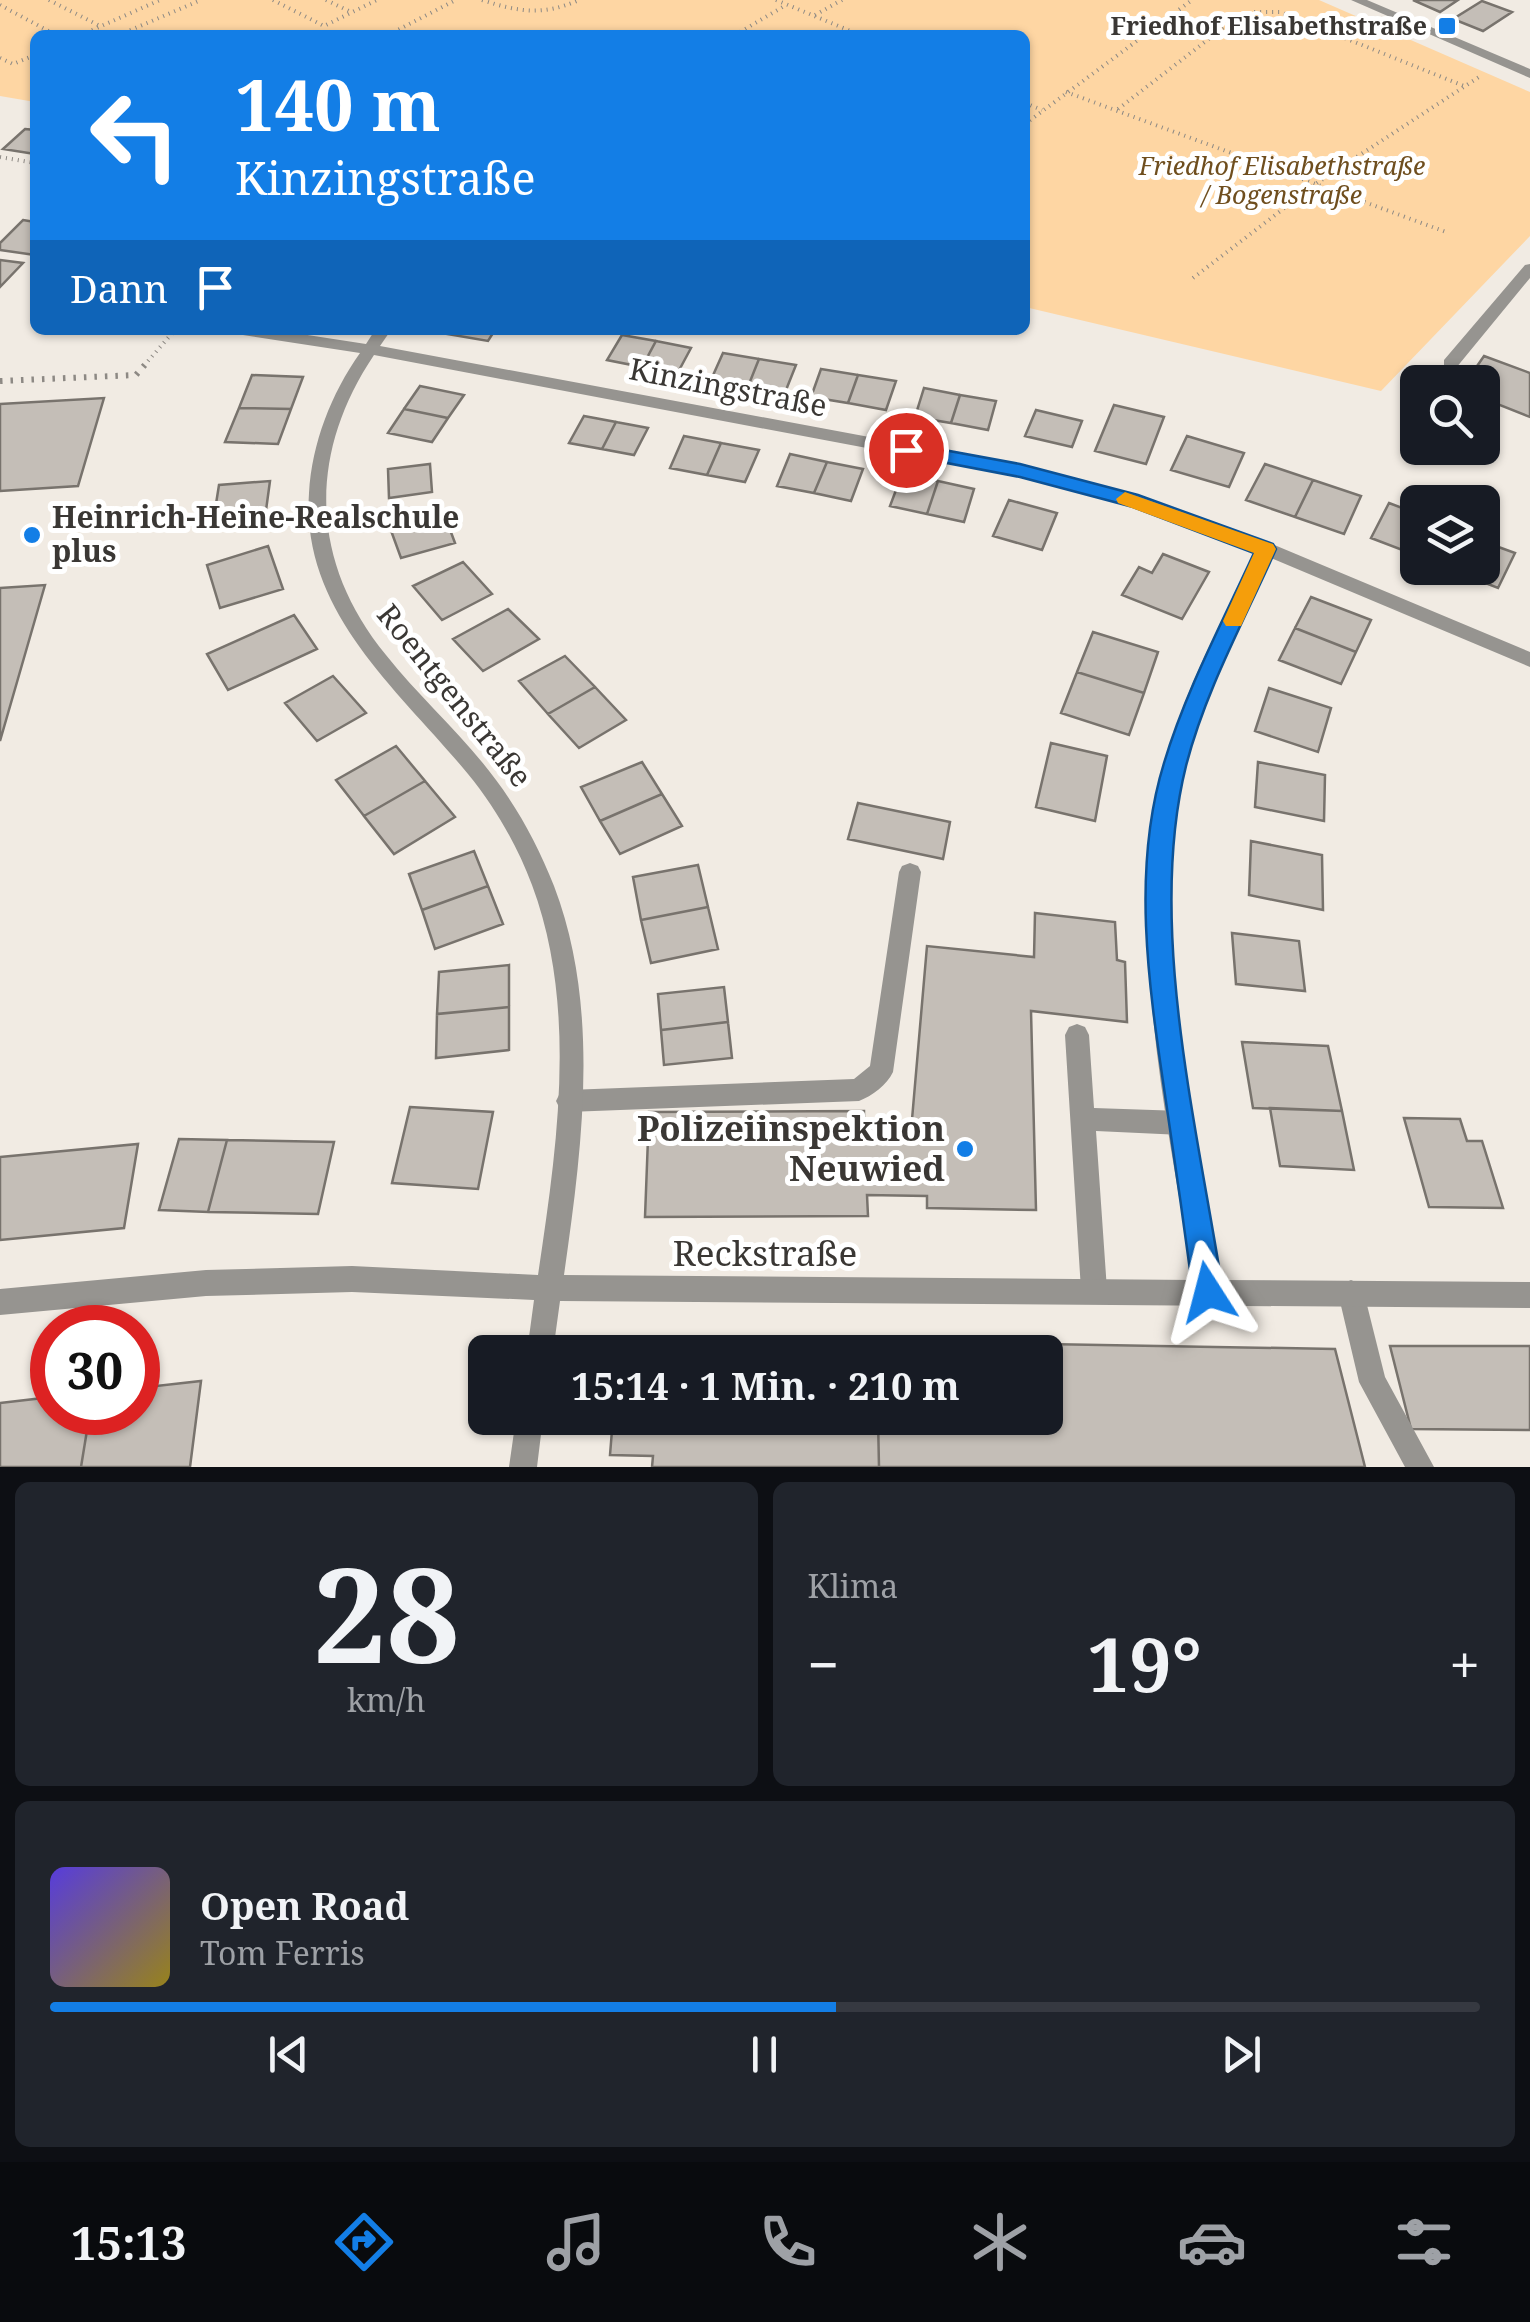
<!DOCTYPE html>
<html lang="de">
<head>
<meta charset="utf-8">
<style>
  body { margin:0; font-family:"Noto Serif",serif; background:#20242c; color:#f1f3f6; height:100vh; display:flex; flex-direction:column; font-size:38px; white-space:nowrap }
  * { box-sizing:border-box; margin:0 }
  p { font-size:32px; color:#9ea1a6 }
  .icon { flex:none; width:55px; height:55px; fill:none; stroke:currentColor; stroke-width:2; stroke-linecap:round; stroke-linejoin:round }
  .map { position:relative; height:1467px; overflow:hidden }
  .sheet { display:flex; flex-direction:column; gap:15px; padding:15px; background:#0d0f14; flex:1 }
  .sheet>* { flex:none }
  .banner { position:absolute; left:30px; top:30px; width:1000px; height:305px; border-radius:15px; box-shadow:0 2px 8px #0004; background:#137ee6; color:#fff; overflow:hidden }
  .buttons { position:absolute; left:1400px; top:365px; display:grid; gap:20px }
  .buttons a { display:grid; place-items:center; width:100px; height:100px; border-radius:15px; background:#171b24; box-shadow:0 2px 8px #0004; font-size:50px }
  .speed { position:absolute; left:30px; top:1305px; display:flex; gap:20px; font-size:50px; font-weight:700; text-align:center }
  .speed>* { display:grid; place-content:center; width:130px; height:130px; border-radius:50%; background:#171b24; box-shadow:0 2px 8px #0004; line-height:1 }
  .speed .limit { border:15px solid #d22; background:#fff; color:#111 }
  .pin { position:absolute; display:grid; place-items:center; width:85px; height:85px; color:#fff; margin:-42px; border:5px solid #fff; border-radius:50%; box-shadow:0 2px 10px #0007 }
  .me { position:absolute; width:110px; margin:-55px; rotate:351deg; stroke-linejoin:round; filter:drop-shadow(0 0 8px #0008) }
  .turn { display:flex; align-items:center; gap:35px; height:210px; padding:0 40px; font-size:45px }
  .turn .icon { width:130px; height:130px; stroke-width:2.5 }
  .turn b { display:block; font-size:70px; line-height:85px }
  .then { display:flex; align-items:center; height:95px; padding:0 40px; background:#0003; gap:20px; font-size:38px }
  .big { font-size:75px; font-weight:700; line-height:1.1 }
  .sheet .widget { flex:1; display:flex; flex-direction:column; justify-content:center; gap:15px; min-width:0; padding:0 35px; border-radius:15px; background:#20242c }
  .sheet .dial { align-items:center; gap:0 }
  .dial b { font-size:130px; line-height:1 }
  .song { display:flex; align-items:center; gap:30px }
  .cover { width:120px; height:120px; border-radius:15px; background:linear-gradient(135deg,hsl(250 70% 55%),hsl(50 70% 35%)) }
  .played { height:10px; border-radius:5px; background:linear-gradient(90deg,#137ee6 55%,#363941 55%) }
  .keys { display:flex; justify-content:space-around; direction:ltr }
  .heat { display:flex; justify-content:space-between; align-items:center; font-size:55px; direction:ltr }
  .sheet .tiles { flex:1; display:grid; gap:15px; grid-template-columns:1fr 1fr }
  .widget:last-child { grid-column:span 2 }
  .trip { position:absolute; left:468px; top:1335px; width:595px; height:100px; border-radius:15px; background:#171b24; box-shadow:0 2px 8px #0004; font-weight:700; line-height:100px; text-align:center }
  .tab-bar { display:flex; height:160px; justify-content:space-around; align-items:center; background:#090b0e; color:#9ea1a6 }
  .tab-bar .icon { width:70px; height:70px }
  .tab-bar .selected { color:#137ee6 }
  .tab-bar b { font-size:45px; color:#f1f3f6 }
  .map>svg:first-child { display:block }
  .green { fill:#fed6a3 }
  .building { fill:#c4beb7; stroke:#78736d; stroke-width:2.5 }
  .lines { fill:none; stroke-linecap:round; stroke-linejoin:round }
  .path-far1 { stroke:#8d8984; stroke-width:4; stroke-dasharray:1 5; stroke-linecap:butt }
  .path { stroke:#8d8984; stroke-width:6; stroke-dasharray:2.5 8; stroke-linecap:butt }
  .service { fill:#969490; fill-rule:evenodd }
  .minor { fill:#969490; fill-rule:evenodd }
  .route { fill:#137ee6; stroke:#0c5296; stroke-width:2.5 }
  .slow { fill:#f59e0b }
  .poi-dot { fill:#137ee6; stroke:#fff; stroke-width:4 }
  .labels { text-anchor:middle; stroke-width:10; stroke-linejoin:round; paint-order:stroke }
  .far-poi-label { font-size:25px; font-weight:bold; fill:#3a3734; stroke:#fff; text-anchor:end }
  .far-park-label { font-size:25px; font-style:italic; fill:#6f4e1e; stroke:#fff }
  .street-label { font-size:30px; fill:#3a3734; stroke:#fff }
  .poi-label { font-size:30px; font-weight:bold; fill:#3a3734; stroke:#fff; text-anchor:start }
  .near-poi-label { font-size:35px; font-weight:bold; fill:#3a3734; stroke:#fff; text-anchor:end }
  .near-street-label { font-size:35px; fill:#3a3734; stroke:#fff }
</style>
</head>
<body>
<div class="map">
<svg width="1530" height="1467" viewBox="0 0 1530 1467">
  <rect width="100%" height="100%" fill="#f1ebe3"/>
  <path class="green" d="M0 0H1319L1530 92V236L1381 391 1025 307V35H35V102L0 96Z"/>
  <path class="building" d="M1413 0H1458L1440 12Z
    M1482 1 1512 12 1483 31 1453 19Z
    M25 129 35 130V154L3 149Z
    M23 220 35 222V255L0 250V243Z
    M0 260 23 263 0 287Z
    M444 330H495L488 341 442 333Z
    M622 335 656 341 642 367 607 360Z
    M656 341 691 348 677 374 642 367Z
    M723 353 759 359 747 389 710 382Z
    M1484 356 1530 373V417L1482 398V382H1466Z
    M759 359 796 365 784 395 747 389Z
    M821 369 858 375 848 403 811 397Z
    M252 375 303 377 291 409 239 408Z
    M858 375 896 381 886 410 848 403Z
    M420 386 464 395 448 418 404 409Z
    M924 388 960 395 951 423 915 417Z
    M960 395 996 401 988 430 951 423Z
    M104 398 78 486 0 491V404Z
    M1114 405 1164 417 1146 464 1095 451Z
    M239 408 291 409 278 444 225 442Z
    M404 409 448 418 432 442 388 433Z
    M1036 410 1082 421 1072 447 1025 436Z
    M584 416 616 422 602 449 569 443Z
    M616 422 648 428 634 455 602 449Z
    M684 436 721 443 707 475 670 468Z
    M1187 436 1244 453 1229 487 1171 470Z
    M721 443 759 450 745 482 707 475Z
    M790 454 827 462 814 493 777 486Z
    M827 462 863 469 851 501 814 493Z
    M430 464 432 492 389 498 388 469Z
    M1265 464 1313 480 1295 517 1246 500Z
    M902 474 938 481 927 514 890 506Z
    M1313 480 1361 496 1344 534 1295 517Z
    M270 481 264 525 212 529 219 485Z
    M938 481 974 489 964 522 927 514Z
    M1009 500 1057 513 1042 550 993 536Z
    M1389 503 1418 514V556L1371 538Z
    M443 511 455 543 401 558 389 525Z
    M1482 541 1515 553 1498 588 1447 568H1482Z
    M268 546 283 589 220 608 207 565Z
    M1163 554 1209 572 1182 619 1122 595 1139 567 1152 573Z
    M463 562 492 594 442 620 413 586Z
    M45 585 0 741V588Z
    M1311 597 1371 620 1356 652 1295 628Z
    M508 609 539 639 483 671 453 639Z
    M294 615 317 649 228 690 207 654Z
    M1295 628 1356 652 1341 684 1279 660Z
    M1093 632 1158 652 1144 693 1077 672Z
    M565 656 595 687 548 714 519 681Z
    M1077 672 1144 693 1129 735 1061 713Z
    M333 676 366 713 317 741 285 703Z
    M595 687 626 720 579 748 548 714Z
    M1269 688 1331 708 1318 752 1255 731Z
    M1051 743 1107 756 1095 821 1036 807Z
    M396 746 425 781 364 816 336 780Z
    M642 762 662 794 600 821 581 787Z
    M1258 762 1325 775 1324 821 1255 807Z
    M425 781 455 817 394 854 364 816Z
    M662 794 682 826 620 854 600 821Z
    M858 803 950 822 943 859 848 839Z
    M1251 841 1322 855 1323 910 1249 895Z
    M474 851 488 886 422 910 409 874Z
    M698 865 708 907 641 920 633 877Z
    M488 886 503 924 435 949 422 910Z
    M708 907 718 949 651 963 641 920Z
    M1035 913 1115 922 1117 960 1125 962 1127 1022 1031 1011 1036 1210 927 1208V1196L867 1195 868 1216 645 1217 649 1112 864 1111V1125L911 1131 927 946 1034 957Z
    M1232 933 1299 941 1305 991 1236 984Z
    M509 965V1007L437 1014 439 972Z
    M724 987 728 1022 661 1030 658 994Z
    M509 1007V1050L436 1058 437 1014Z
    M728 1022 732 1058 664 1065 661 1030Z
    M1242 1042 1328 1046 1342 1111 1253 1108Z
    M410 1107 493 1112 478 1189 392 1183Z
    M1270 1108 1342 1111 1354 1170 1280 1166Z
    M1404 1118 1460 1119 1467 1141H1482L1503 1208 1429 1207Z
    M179 1139 227 1140 208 1212 159 1210Z
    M227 1140 334 1142 318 1214 208 1212Z
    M138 1144 124 1228 0 1240V1157Z
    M659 1338 875 1341V1352H658Z
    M875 1341 1335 1349 1365 1467H879L878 1418H1045V1352H875Z
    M1390 1346H1530V1430L1411 1429Z
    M201 1381 190 1467H81L90 1412H138V1388Z
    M52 1397V1412H90L81 1467H0V1403Z
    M613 1418H878L879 1467H652L653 1456 610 1455Z"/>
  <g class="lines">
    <path class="path-far1" d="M49 0 100 26
      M273 0 324 26 377 0
      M326 0 351 12
      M482 0C519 12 543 16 579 0
      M776 0 860 35
      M0 5 56 35
      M815 15 842 0
      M81 35 160 0
      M119 35 201 0
      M388 35 456 0
      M735 35 786 5
      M0 58 13 64 35 55
      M1066 92 1446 232
      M1025 103 1042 110
      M1118 109 1223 28 1251 12H1280L1464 86
      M1025 124 1192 0
      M0 157 35 163
      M1193 278 1317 183 1479 77
      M148 361 175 330"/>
    <path class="path" d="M0 381 136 375 150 359"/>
    <path class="service" d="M1530 264V278L1456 368H1444V360L1525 265Z
      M910 863 918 866 921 872 893 1072C887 1085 872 1096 859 1101L568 1112 560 1109 556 1101 560 1093 568 1090 854 1079 870 1066 899 872 902 866Z
      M1077 1024 1085 1027 1089 1035 1094 1108 1182 1111 1191 1115 1194 1123 1191 1131 1182 1135 1096 1131 1107 1290 1103 1299 1094 1303 1085 1299 1081 1290 1065 1035 1069 1027Z
      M1351 1280 1360 1284 1364 1293 1385 1377 1434 1467H1405L1359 1382 1338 1293 1342 1284Z"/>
    <path class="minor" d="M1351 0H1367L1530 69V78Z
      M235 330H275L366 344 375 330H391L380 346 1020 465 1139 496 1272 544 1530 652V667L1271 558C1240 625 1205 690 1187 761 1142 930 1190 1112 1219 1280L1530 1282V1308L560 1301 553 1352H527L534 1300 352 1292 206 1296 0 1315V1289L206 1270 352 1266 538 1275C557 1148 578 1008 532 885 517 845 495 807 468 774 399 690 301 613 309 493 312 443 331 394 360 353L243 335ZM374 355 1020 477 1134 507 1256 552C1222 622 1182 692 1164 768 1125 938 1166 1111 1193 1280L564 1275C582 1148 601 1009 554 886 539 848 520 812 496 780 463 735 420 698 386 655 310 562 307 455 374 355Z
      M516 1418H543L537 1467H509Z"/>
  </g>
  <path class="route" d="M906 443 1020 464 1138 495 1273 544 1276 549C1245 619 1205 691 1186 766 1146 926 1198 1129 1223 1292L1219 1302 1208 1306 1198 1302 1193 1292C1184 1226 1175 1161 1165 1095 1149 987 1131 870 1164 763 1186 690 1223 621 1254 553L1133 507 1020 477 900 454 897 450Z"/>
  <path class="slow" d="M1125 492 1273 544 1276 549 1241 626H1226L1223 621 1254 553 1118 503 1116 499Z"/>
  <g class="poi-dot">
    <rect x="1437" y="16" width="20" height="20" rx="5"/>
    <circle cx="32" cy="535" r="10"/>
    <circle cx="965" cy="1149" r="10"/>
  </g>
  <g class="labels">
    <g class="far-poi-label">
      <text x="1427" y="35">Friedhof Elisabethstraße</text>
    </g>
    <g class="far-park-label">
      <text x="1282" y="175">Friedhof Elisabethstraße<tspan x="1282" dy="29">/ Bogenstraße</tspan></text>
    </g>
    <g class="street-label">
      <text transform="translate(728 388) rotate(11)" y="10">Kinzingstraße</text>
      <text transform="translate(454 696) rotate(51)" y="10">Roentgenstraße</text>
    </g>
    <g class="poi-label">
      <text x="52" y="528">Heinrich-Heine-Realschule<tspan x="52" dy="34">plus</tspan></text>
    </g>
    <g class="near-poi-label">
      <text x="945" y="1141">Polizeiinspektion<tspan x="945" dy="40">Neuwied</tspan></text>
    </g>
    <g class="near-street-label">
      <text x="765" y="1266">Reckstraße</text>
    </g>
  </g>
</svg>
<div class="buttons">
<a><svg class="icon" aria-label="search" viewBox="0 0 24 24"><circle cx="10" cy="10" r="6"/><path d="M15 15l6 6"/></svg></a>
<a><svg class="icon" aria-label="layers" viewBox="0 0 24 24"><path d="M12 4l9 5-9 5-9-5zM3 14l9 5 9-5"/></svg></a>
</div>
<div class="speed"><div class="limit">30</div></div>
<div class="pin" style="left:906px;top:450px;background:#d93025"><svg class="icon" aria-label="arrive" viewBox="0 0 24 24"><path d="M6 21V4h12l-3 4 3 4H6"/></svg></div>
<svg class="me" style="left:1208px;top:1292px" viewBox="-20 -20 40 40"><path d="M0-17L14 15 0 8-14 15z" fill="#137ee6" stroke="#fff" stroke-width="4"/></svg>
<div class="trip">15:14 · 1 Min. · 210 m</div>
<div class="banner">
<div class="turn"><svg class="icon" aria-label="left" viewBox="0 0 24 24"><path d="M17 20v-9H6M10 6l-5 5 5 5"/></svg><div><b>140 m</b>Kinzingstraße</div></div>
<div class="then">Dann<svg class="icon" aria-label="arrive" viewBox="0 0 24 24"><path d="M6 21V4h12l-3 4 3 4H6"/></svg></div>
</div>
</div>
<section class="sheet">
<div class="tiles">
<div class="widget dial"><b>28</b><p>km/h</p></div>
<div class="widget"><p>Klima</p>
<div class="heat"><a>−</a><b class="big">19°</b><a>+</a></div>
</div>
<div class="widget">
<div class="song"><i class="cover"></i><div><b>Open Road</b><p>Tom Ferris</p></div></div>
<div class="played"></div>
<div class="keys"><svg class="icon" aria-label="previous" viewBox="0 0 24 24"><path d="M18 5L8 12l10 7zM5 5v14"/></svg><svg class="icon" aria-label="pause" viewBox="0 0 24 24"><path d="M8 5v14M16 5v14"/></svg><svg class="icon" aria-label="next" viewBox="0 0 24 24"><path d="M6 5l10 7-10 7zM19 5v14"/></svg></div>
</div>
</div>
</section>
<nav class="tab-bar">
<b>15:13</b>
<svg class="icon selected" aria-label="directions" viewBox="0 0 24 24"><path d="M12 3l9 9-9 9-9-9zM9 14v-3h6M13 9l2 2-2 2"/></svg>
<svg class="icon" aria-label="music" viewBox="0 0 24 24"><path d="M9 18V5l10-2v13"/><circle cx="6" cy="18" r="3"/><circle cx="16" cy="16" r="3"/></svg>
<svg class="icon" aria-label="phone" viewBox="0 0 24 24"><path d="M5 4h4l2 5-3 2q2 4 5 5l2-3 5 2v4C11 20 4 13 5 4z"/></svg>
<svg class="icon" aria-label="climate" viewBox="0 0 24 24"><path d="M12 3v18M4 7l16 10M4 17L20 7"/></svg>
<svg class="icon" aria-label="car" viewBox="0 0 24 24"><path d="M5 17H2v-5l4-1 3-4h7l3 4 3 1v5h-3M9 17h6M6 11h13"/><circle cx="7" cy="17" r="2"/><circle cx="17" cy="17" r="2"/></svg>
<svg class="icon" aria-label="filters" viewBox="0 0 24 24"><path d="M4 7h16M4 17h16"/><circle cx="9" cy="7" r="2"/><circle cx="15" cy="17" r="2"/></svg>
</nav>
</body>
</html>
